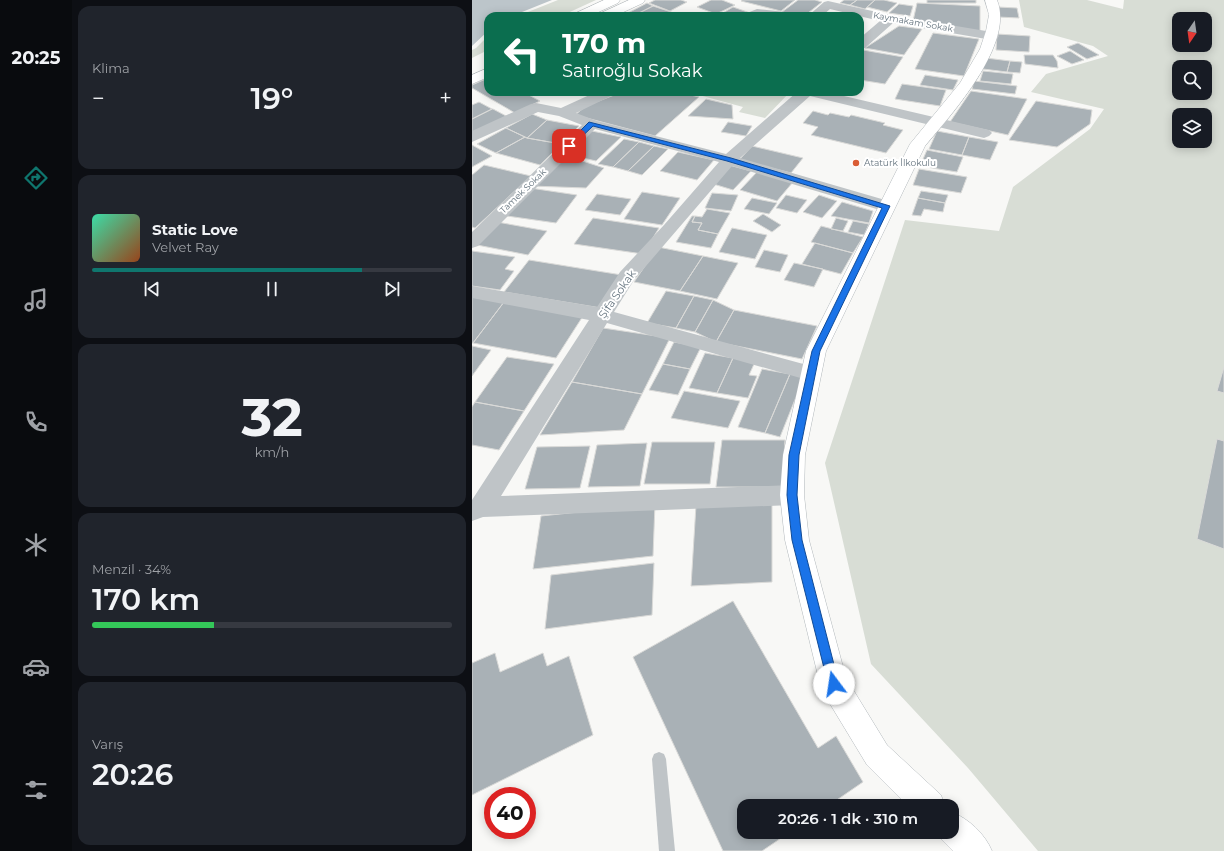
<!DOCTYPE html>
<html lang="tr">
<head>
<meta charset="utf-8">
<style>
  body { margin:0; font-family:Montserrat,sans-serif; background:#20242c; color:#f1f3f6; height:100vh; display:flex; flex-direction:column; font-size:15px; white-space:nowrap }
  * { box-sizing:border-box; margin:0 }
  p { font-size:13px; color:#9ea1a6 }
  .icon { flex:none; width:22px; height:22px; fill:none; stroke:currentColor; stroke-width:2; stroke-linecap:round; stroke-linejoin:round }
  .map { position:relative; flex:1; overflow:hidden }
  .panel { display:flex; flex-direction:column; gap:6px; padding:6px; background:#0d0f14; width:400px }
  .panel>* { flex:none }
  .guide { position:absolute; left:12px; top:12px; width:380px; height:84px; border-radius:12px; box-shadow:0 2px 10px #0003; background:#0b6e4f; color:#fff; overflow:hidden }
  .needle { width:26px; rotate:193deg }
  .tools { position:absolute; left:700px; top:12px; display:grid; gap:8px }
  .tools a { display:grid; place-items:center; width:40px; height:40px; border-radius:8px; background:#171b24; box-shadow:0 2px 10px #0003; font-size:20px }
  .speed { position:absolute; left:12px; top:787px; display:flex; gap:8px; font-size:20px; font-weight:700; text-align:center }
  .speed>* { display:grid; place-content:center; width:52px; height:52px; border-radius:50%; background:#171b24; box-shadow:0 2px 10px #0003; line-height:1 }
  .speed .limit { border:6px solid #d22; background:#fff; color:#111 }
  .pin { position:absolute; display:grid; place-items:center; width:34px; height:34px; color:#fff; margin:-17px; border-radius:8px; box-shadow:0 2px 6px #0006 }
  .me { position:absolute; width:44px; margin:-22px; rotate:346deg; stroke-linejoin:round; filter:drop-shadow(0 0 3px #0008) }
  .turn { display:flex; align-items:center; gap:14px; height:84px; padding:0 12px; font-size:18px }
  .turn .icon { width:52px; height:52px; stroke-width:2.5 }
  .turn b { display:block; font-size:28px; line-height:34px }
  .big { font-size:30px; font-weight:600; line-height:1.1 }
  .panel .card { flex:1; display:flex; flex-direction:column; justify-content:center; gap:6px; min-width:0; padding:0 14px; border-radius:12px; background:#20242c }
  .panel .dial { align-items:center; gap:0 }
  .dial b { font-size:52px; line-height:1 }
  .song { display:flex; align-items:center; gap:12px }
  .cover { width:48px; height:48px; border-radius:6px; background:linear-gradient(135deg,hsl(160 70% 55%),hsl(20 70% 35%)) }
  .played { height:4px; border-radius:2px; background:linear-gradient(90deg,#0f766e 75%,#363941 75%) }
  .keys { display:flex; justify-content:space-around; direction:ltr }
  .heat { display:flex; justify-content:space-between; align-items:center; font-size:22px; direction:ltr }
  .charge { height:6px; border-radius:3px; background:linear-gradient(90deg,#34c759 34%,#363941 0) }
  .trip { position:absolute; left:265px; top:799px; width:222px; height:40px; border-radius:12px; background:#171b24; box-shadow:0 2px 10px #0003; font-weight:600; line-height:40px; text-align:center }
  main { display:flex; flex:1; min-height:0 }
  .tabs { display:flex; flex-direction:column; width:72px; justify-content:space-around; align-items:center; background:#090b0e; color:#9ea1a6 }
  .tabs .icon { width:28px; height:28px }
  .tabs .on { color:#0f766e }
  .tabs b { font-size:18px; color:#f1f3f6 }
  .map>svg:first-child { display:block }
  .green { fill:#d8ddd5; fill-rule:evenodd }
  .water { fill:#bcc5ca }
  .building { fill:#a9b1b6; stroke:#dadad8 }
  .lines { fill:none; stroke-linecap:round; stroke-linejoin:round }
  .secondary-casing { stroke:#b2b8bc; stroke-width:1 }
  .primary-casing { stroke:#b3b8bc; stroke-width:1 }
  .lane { fill:#bfc4c7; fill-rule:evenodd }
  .street { fill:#bfc4c7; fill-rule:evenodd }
  .secondary { fill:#fff; fill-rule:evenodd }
  .primary { fill:#fff; fill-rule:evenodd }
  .route { fill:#1a73e8; stroke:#114b97 }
  .poi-dot { fill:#da5d35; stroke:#fff; stroke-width:1.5 }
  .labels { text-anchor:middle; stroke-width:4; stroke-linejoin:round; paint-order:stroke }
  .far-street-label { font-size:9px; fill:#65747f; stroke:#fff }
  .far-poi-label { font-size:9px; fill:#65747f; stroke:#fff; text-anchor:start }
  .street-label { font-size:11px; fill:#65747f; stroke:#fff }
</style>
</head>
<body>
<main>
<nav class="tabs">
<b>20:25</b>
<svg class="icon on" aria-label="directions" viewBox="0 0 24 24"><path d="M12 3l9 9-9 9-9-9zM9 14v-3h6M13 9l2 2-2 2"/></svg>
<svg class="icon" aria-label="music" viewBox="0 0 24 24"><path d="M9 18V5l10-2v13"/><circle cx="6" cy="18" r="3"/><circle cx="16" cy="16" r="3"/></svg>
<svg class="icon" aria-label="phone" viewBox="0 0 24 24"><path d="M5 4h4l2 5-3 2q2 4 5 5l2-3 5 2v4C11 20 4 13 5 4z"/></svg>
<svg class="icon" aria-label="climate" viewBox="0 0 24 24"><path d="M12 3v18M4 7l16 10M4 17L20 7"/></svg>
<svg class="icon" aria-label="car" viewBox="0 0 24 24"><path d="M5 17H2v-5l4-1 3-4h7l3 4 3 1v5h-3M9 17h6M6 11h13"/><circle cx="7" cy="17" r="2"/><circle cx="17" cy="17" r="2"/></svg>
<svg class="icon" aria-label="filters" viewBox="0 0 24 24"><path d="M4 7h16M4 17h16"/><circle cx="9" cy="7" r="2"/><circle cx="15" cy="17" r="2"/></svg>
</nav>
<section class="panel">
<div class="card"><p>Klima</p>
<div class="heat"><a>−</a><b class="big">19°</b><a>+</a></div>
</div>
<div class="card">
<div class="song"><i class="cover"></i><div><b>Static Love</b><p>Velvet Ray</p></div></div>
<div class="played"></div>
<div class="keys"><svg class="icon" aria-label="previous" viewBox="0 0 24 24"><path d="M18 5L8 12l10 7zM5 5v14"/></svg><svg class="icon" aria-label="pause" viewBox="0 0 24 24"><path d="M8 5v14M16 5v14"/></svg><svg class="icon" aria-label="next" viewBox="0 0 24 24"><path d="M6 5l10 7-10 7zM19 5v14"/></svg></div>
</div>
<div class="card dial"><b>32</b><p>km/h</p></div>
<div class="card"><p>Menzil · 34%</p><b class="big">170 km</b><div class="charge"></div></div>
<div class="card"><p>Varış</p><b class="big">20:26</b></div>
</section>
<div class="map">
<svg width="752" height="851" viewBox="0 0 752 851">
  <rect width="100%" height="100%" fill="#f8f8f6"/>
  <path class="green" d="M86 0H124L89 16H46Z
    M547 0H615L651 9 652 0H752V851H566L496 768 399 664 353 463 433 220 527 231 541 187 618 129 632 109 559 92 574 74 636 56 621 46 552 27ZM707 19H733V45H707ZM707 67H733V93H707ZM707 115H733V141H707Z
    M16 36V50L0 58V50L4 48Z
    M216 92H318L293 118 267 112 271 107Z"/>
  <path class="water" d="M0 0H80L40 16H16V31L0 46Z"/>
  <path class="building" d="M183 0H209L215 2 198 11 177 3Z
    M239 0H250L263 5 244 14 225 7Z
    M270 0H323L309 11 269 1Z
    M326 0H343L350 2 332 16 310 12Z
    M372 0H385L378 5 368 3Z
    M385 0H403L393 9 378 5Z
    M403 0H412L425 3 415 12 395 7Z
    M455 0H504V3H455Z
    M175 3 181 6 163 15 156 13Z
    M445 3 508 6V32L441 21Z
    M427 4 441 6 438 16 417 13Z
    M181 6 202 13 196 16 163 15Z
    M261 7 281 14 277 16H246Z
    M526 7 545 8 547 18 526 17Z
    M427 26 450 29 432 55 393 48Z
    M461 33 507 39 492 76 443 69Z
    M525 34 558 36 557 52 524 50Z
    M606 43 627 55 615 59 595 47Z
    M391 50 431 57 413 84 388 80V55Z
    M598 51 612 60 600 64 585 56Z
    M552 55H581L585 61 586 68 553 64Z
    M514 58 538 61 535 72 511 69Z
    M538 61 550 62 548 73 535 72Z
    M511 71 541 74 539 84 508 81Z
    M453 75 486 80 481 90 448 85Z
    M16 78V92H51L68 101 43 113 0 88V85Z
    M502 81 545 86 543 94 500 89Z
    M430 84 474 90 468 106 423 99Z
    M499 91 555 99 536 135 478 122Z
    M150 92H206L227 97 183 136 103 115 114 106Z
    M234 99 260 105 261 119 216 116Z
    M564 101 620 110 618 124 585 147 537 140Z
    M7 102 20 109 0 119V105Z
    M20 109H21L36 117 0 134V119Z
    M341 111 356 115 358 113 377 117 379 115 413 123 411 125 431 130 414 153 339 135 346 127 331 123Z
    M60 114 75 120 55 138 34 128Z
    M75 120 107 126 89 144 55 138Z
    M256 122 280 126 274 136 249 132Z
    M34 128 53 137 24 153 5 144Z
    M120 131 149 137 124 161 94 154Z
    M465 131 497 137 490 155 457 149Z
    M53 137 55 138 89 144 68 165 24 153Z
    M497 137 526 142 518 160 490 155Z
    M152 139 167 142 141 167 126 164Z
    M167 142 182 146 156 171 141 167Z
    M0 145 20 156 0 167Z
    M182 146 196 149 170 175 156 171Z
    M280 146 331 158 319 173 267 160Z
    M455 150 491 157 485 172 448 166Z
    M206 152 242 160 225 180 188 171Z
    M92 155 132 168 114 188 60 186Z
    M12 165 59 176 3 228 0 227V175Z
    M257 165 279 171 261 190 238 183Z
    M447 169 495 177 489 193 441 185Z
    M285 172 321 182 305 201 268 190Z
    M58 188 105 195 84 223 35 216Z
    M449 191 476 195 473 203 446 198Z
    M170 192 208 198 190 225 152 219Z
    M240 193 266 195 259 211 233 208Z
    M125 194 159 199 148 215 113 210Z
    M314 195 335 200 325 213 304 208Z
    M347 195 365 201 350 218 331 212Z
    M280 198 305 203 297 214 272 209Z
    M446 198 473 203 471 212 452 209 449 216 440 215Z
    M370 202 401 211 397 223 359 216Z
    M235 209 258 213 246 234 226 230 230 223 220 222 223 216 230 217Z
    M291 214 309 225 300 232 281 221Z
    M220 216H223L220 222 230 223 226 230 246 234 239 248 204 242Z
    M121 218 187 228 171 254 102 244Z
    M364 218 376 221 371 231 359 229Z
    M381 221 397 224 392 235 376 232Z
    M25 222 75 231 56 255 5 245Z
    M349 226 391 237 381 253 339 242Z
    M260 228 295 235 283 259 247 252Z
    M343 243 381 253 369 274 330 264Z
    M186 247 231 256 208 291 162 282Z
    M292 250 316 255 308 272 283 267Z
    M0 251 43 257 33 269 42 271 28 290 0 286Z
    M231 256 266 263 245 299 208 291Z
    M57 260 150 275 129 308 32 292Z
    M322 263 351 269 342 287 312 280Z
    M194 291 222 296 204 328 175 323Z
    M222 296 241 300 223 332 204 328Z
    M0 297 32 302 1 343H0Z
    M241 300 262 310 244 342 223 332Z
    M32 302 111 316 84 358 1 343Z
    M262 310 345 326 330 359 244 342Z
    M131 328 198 338 170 394 100 382Z
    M202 342 229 347 218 369 191 364Z
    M0 346 19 350 0 376Z
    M233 353 261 358 245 393 217 388Z
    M35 357 82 364 52 411 3 402Z
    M261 358 283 362 277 375 285 376 276 398 245 393Z
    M191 364 218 369 206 395 177 390Z
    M752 367V393L745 391Z
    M290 369 318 374 293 433 266 427Z
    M318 374 332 377 308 437 293 433Z
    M100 382 170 394 152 430 68 435Z
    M212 391 268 401 256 428 199 418Z
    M3 402 52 411 27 450 0 445V407Z
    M745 439 752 441V549L725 539Z
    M250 440H313L310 487H244Z
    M180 442H243L238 484H172Z
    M175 443 168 486 116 487 125 445Z
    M118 446 108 488 53 489 65 447Z
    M300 501V582L219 586 224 505Z
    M183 504 181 556 61 569 69 516Z
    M182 563 180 615 73 629 79 575Z
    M261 601 346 748 364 736 391 782 356 806H272V832H318L290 851H251L161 657Z
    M23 653 28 672 71 653 75 666 97 656 121 735 0 795V663Z"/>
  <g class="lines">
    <defs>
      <path id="secondary" d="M513 0H525C543 44 480 114 453 146L354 351 333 455 332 495 337 540 374 678 415 745 469 795 473 806H436L395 765 352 694 348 684 313 540 308 495 311 455 334 351 438 144 488 83 508 49 514 31 517 15Z
        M480 812C497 819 513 834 520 851H481L469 839 466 832H480Z"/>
      <path id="primary" d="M132 0H148L146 3 118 16H102L104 13Z
        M157 0H173L171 3 143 16H127L129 13Z
        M16 68V77L0 84V75Z"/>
    </defs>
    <use href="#secondary" class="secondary-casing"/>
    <use href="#primary" class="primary-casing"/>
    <path class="lane" d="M187 752 192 754 194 759 203 851H187L180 759 182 754Z"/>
    <path class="street" d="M356 1 418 15 520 32 525 33 527 36 525 39 520 40 421 23 393 48 388 49V38L408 21 358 9 350 16H336L352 2Z
      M285 9 313 12 317 13 319 16H273L275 13Z
      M124 92H143L141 95 104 113 125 121 254 154 325 92H355L517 130 520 133 517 136 512 138 338 96 268 158 420 202 422 206 420 210 414 211 408 210 260 166 162 280 142 312 346 368 349 373 346 378 339 381 135 323 29 496 320 485 328 488 332 495 328 502 320 505 11 517 0 521V500L117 320 0 298V286L125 307 148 272 192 225 247 162 123 129 6 246 0 248V232L110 125 87 116 66 112 0 142V131L59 104 64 103 89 108Z"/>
    <use href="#secondary" class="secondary"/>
    <use href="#primary" class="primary"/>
  </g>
  <path class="route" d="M117 122 259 158 418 206 348 351 327 455 325 495 330 540 367 684 366 688 362 690 358 688 356 684 320 540 315 495 317 455 340 351 410 208 255 161 121 126 99 147H95V144Z"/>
  <circle class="poi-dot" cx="384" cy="163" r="4"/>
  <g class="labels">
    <g class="far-street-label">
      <text transform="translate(441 22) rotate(10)" y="3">Kaymakam Sokak</text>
      <text transform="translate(51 191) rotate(-44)" y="3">Tamek Sokak</text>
    </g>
    <g class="far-poi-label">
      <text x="392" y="166">Atatürk İlkokulu</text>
    </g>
    <g class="street-label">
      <text transform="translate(145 294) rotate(-55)" y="4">Şifa Sokak</text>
    </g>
  </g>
</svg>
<div class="tools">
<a><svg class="needle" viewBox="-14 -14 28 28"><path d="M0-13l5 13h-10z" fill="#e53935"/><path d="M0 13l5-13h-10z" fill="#9ea1a6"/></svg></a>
<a><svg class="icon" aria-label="search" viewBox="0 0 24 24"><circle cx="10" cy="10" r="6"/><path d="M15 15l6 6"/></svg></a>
<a><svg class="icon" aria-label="layers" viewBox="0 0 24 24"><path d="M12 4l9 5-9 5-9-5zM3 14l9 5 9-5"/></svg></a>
</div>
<div class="speed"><div class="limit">40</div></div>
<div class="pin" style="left:97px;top:146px;background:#d93025"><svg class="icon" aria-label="arrive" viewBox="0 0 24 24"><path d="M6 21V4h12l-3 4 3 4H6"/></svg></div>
<svg class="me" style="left:362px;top:684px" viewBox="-20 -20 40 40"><circle r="19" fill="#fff"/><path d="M0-13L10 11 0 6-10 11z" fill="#1a73e8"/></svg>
<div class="trip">20:26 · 1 dk · 310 m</div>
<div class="guide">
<div class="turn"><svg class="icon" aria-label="left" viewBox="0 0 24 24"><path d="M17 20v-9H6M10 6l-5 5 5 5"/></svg><div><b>170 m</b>Satıroğlu Sokak</div></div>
</div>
</div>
</main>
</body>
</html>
